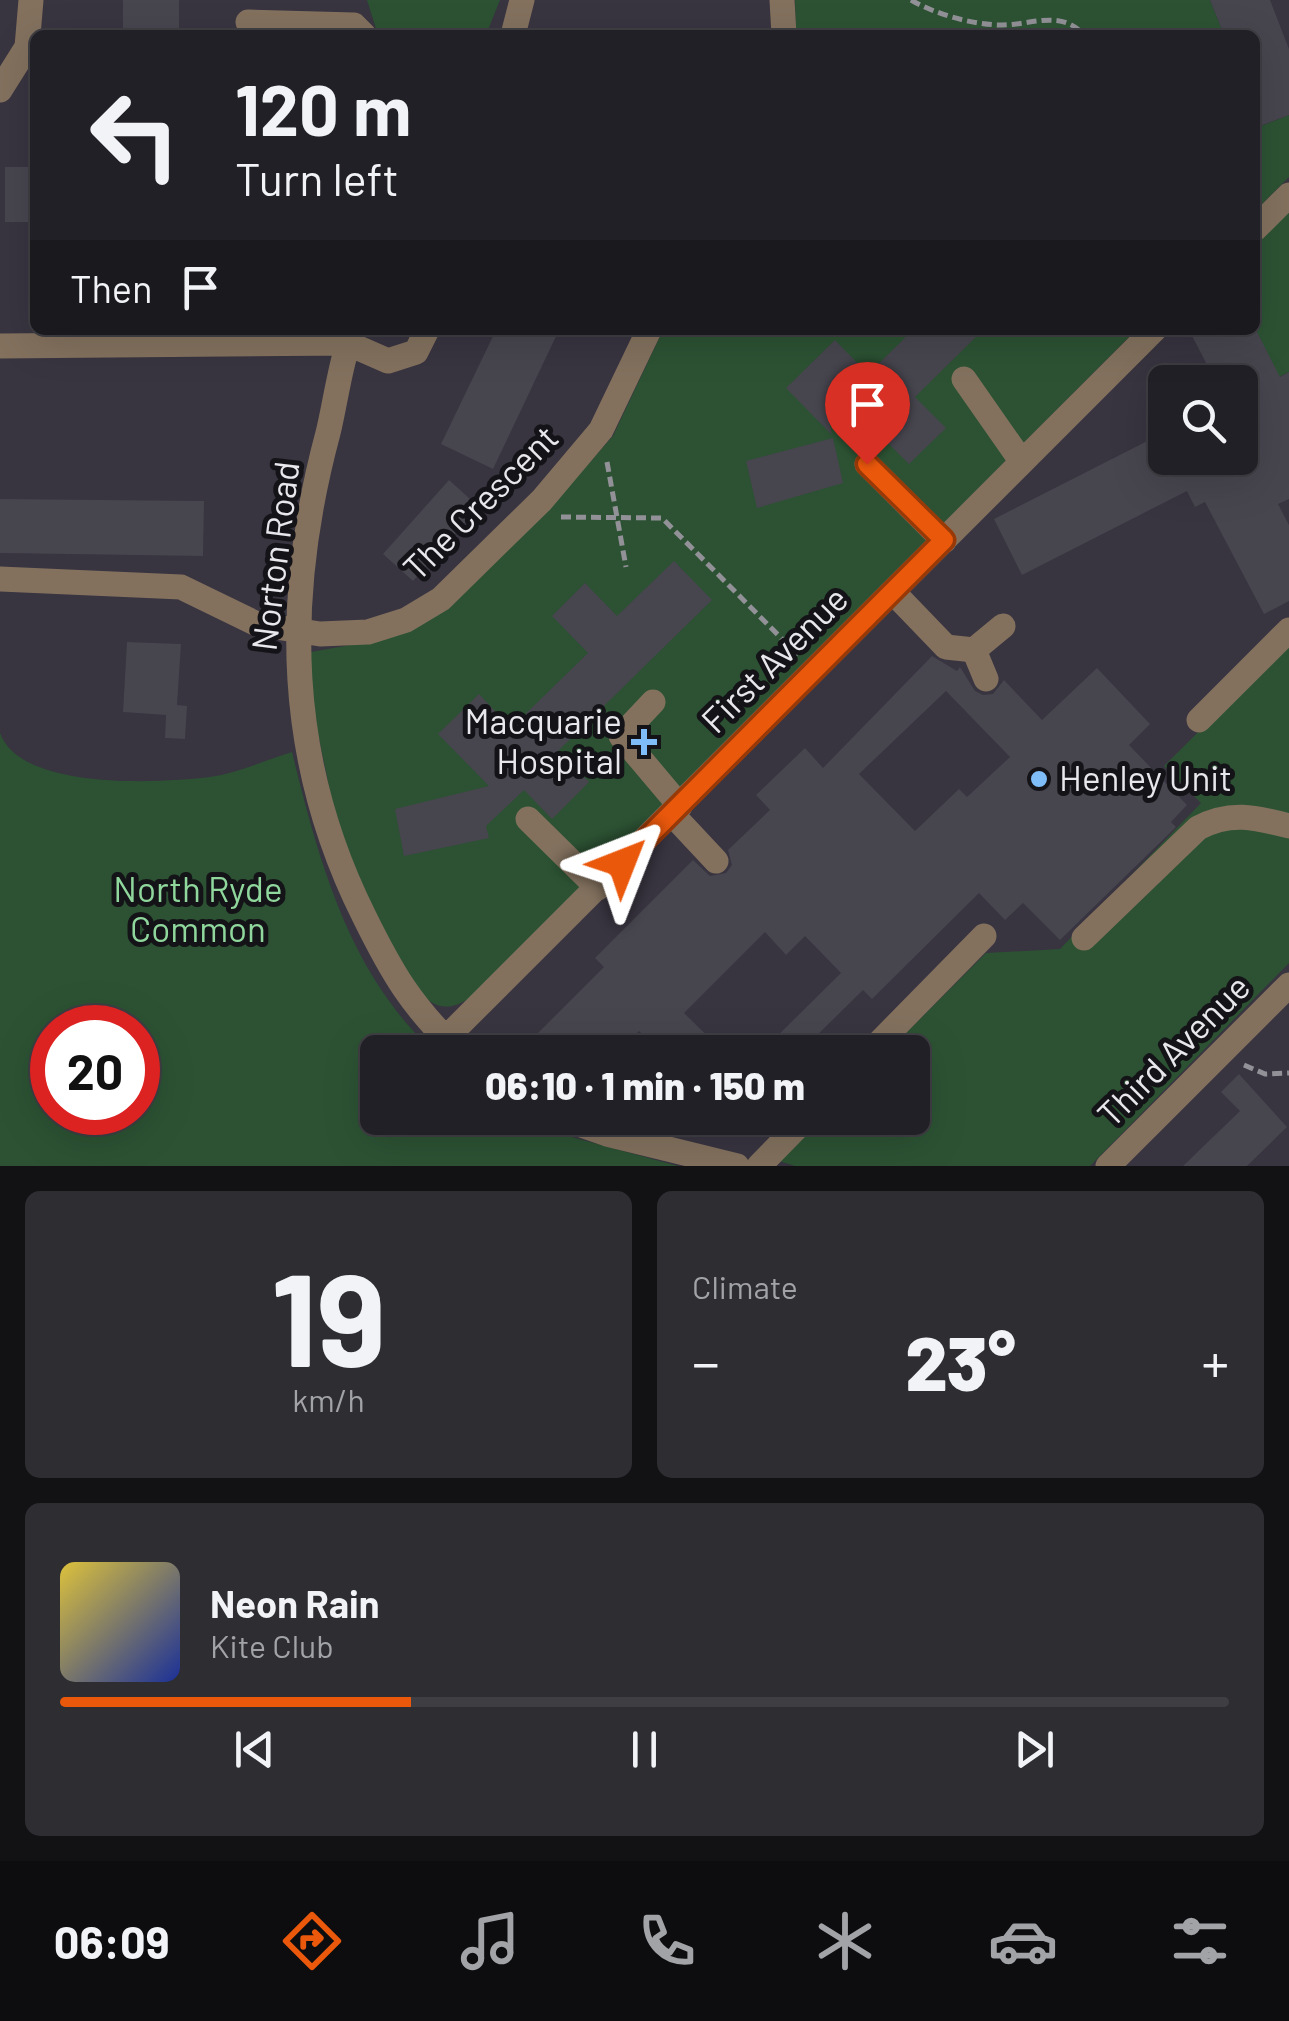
<!DOCTYPE html>
<html lang="en">
<head>
<meta charset="utf-8">
<style>
  body { margin:0; font-family:Barlow,sans-serif; background:#2d2d32; color:#f1f3f6; height:100vh; display:flex; flex-direction:column; font-size:38px; white-space:nowrap }
  * { box-sizing:border-box; margin:0 }
  p { font-size:32px; color:#a2a3a7 }
  .icon { flex:none; width:55px; height:55px; fill:none; stroke:currentColor; stroke-width:2; stroke-linecap:round; stroke-linejoin:round }
  .map { position:relative; height:1166px; overflow:hidden }
  .side { display:flex; flex-direction:column; gap:25px; padding:25px; background:#121215; flex:1 }
  .side>* { flex:none }
  .top-card { position:absolute; left:30px; top:30px; width:1230px; height:305px; border-radius:15px; box-shadow:0 10px 40px #0002,0 0 0 2px #3e3e43; background:#212026; color:#f1f3f6; overflow:hidden }
  .fabs { position:absolute; left:1148px; top:365px; display:grid; gap:20px }
  .fabs a { display:grid; place-items:center; width:110px; height:110px; border-radius:15px; background:#212026; box-shadow:0 10px 40px #0002,0 0 0 2px #3e3e43; font-size:50px }
  .speed { position:absolute; left:30px; top:1005px; display:flex; gap:20px; font-size:50px; font-weight:700; text-align:center }
  .speed>* { display:grid; place-content:center; width:130px; height:130px; border-radius:50%; background:#212026; box-shadow:0 10px 40px #0002,0 0 0 2px #3e3e43; line-height:1 }
  .speed .limit { border:15px solid #d22; background:#fff; color:#111 }
  .pin { position:absolute; display:grid; place-items:center; width:85px; height:85px; color:#fff; margin:-102px -42px; border-radius:50% 50% 50% 0; rotate:-45deg; box-shadow:0 0 10px #0007 }
  .pin .icon { rotate:45deg }
  .me { position:absolute; width:110px; margin:-55px; rotate:45deg; stroke-linejoin:round; filter:drop-shadow(0 0 8px #0008) }
  .turn { display:flex; align-items:center; gap:35px; height:210px; padding:0 40px; font-size:45px }
  .turn .icon { width:130px; height:130px; stroke-width:2.5 }
  .turn b { display:block; font-size:70px; line-height:85px }
  .then { display:flex; align-items:center; height:95px; padding:0 40px; background:#0003; gap:20px; font-size:38px }
  .big { font-size:75px; font-weight:800; line-height:1.1 }
  .side .widget { flex:1; display:flex; flex-direction:column; justify-content:center; gap:15px; min-width:0; padding:0 35px; border-radius:15px; background:#2d2d32 }
  .side .dial { align-items:center; gap:0 }
  .dial b { font-size:130px; line-height:1 }
  .song { display:flex; align-items:center; gap:30px }
  .cover { width:120px; height:120px; border-radius:15px; background:linear-gradient(135deg,hsl(50 70% 55%),hsl(230 70% 35%)) }
  .played { height:10px; border-radius:5px; background:linear-gradient(90deg,#ea580c 30%,#3e3e43 30%) }
  .keys { display:flex; justify-content:space-around; direction:ltr }
  .heat { display:flex; justify-content:space-between; align-items:center; font-size:55px; direction:ltr }
  .side .tiles { flex:1; display:grid; gap:25px; grid-template-columns:1fr 1fr }
  .widget:last-child { grid-column:span 2 }
  .trip { position:absolute; left:360px; top:1035px; width:570px; height:100px; border-radius:15px; background:#212026; box-shadow:0 10px 40px #0002,0 0 0 2px #3e3e43; font-weight:800; line-height:100px; text-align:center }
  .tabs { display:flex; height:160px; justify-content:space-around; align-items:center; background:#0d0d0f; color:#a2a3a7 }
  .tabs .icon { width:70px; height:70px }
  .tabs .current { color:#ea580c }
  .tabs b { font-size:45px; color:#f1f3f6 }
  .map>svg:first-child { display:block }
  .built { fill:#383440; fill-rule:evenodd }
  .green { fill:#2c5233; fill-rule:evenodd }
  .building { fill:#47454e; fill-rule:evenodd }
  .lines { fill:none; stroke-linecap:round; stroke-linejoin:round }
  .path { stroke:#929197; stroke-width:5; stroke-dasharray:10 5; stroke-linecap:butt }
  .minor { stroke:#83715e; stroke-width:25 }
  .route-casing { stroke:#983908; stroke-width:25 }
  .route { stroke:#ea580c; stroke-width:18 }
  .poi-dot { fill:#7fbdf9; stroke:#141317; stroke-width:4 }
  .labels { text-anchor:middle; stroke-width:10; stroke-linejoin:round; paint-order:stroke }
  .street-label { font-size:35px; fill:#e8e7ec; stroke:#141317 }
  .poi-label { font-size:35px; fill:#e8e7ec; stroke:#141317; text-anchor:end }
  .park-label { font-size:35px; fill:#8fd79c; stroke:#141317 }
</style>
</head>
<body>
<div class="map">
<svg width="1289" height="1166" viewBox="0 0 1289 1166">
  <rect width="100%" height="100%" fill="#2c2a32"/>
  <path class="built" d="M0 0H1289V1166H0ZM35 35H1255V330H35ZM1165 382H1240V458H1165ZM52 1028H138V1112H52ZM378 1052H912V1118H378Z"/>
  <path class="green" d="M367 0H500L486 35H378Z
    M795 0H1210L1224 35H796Z
    M1255 113 1261 126 1289 115V177L1255 211Z
    M1289 212V372L1279 377 1255 329V246Z
    M663 330H1136L471 997C448 1013 434 1008 415 989L353 872 339 834 307 681 311 652 379 640 554 503 613 436Z
    M1289 642V963L1090 1166H795L779 1161 823 1118H912V1052H887L986 953 1060 949 1201 803 1164 766Z
    M0 733C21 791 160 783 210 777 237 773 266 760 292 752 313 838 338 933 392 1005 404 1022 419 1037 433 1052H378V1118H524L557 1133 678 1166H0ZM52 1028H138V1112H52Z"/>
  <path class="building" d="M123 0H179V35H123Z
    M1210 0H1270L1289 49V115L1260 126 1255 113V35H1224Z
    M5 167H35V222H5Z
    M496 330H559L493 469 441 444Z
    M913 330H983L915 397 946 428 909 464 881 436 868 448 862 449 827 413 832 435 786 388 835 340 868 374Z
    M1189 330H1256L1280 377 1289 372V499L1278 504 1289 525V601L1264 614 1205 502 1195 507 1187 491 1022 575 994 519 1165 432V458H1240V382H1216Z
    M833 438 843 483 757 508 746 461Z
    M449 480 479 507 413 581 383 554Z
    M0 499 204 501 203 556 0 553Z
    M674 561 712 600 558 751 589 782 552 819 524 790 486 826 489 838 404 856 395 809 489 786 438 734 479 694 511 728 588 653 552 616 585 583 617 616Z
    M127 642 181 644 177 705 187 706 185 739 165 738 166 715 123 712Z
    M932 656 957 671 960 667 975 691 983 695 993 694 1004 680 1042 720 1097 668 1150 724 1129 745 1187 805 1171 822 1176 827 1060 940 1023 903 1005 920 979 893 872 999 863 990 800 1052H761L841 973 805 936 786 955 765 932 684 1013 724 1052H661L639 1031 618 1052H556L537 1034 604 967 595 958 693 860 710 876 726 873 732 865 728 850 770 810 756 795 805 748 823 768ZM946 691 1010 757 967 797 959 789 915 831 859 774Z
    M1239 1074 1287 1127 1247 1166H1183L1240 1111 1221 1092Z"/>
  <g class="lines">
    <path class="path" d="M911 0C935 14 973 25 1002 25 1031 25 1061 9 1084 35
      M607 462 626 567
      M561 517 662 518 798 655
      M1244 1065 1265 1074 1289 1073"/>
    <path class="minor" d="M782 0 784 35
      M248 22 354 25 364 35
      M513 35 522 0
      M0 90 27 47 31 0
      M1255 229 1289 195
      M354 330C342 352 335 405 328 433 283 600 286 760 364 916 393 975 411 1005 459 1052
      M0 346 347 343 388 361 416 352 427 330
      M964 379 1022 462
      M867 464 944 541
      M0 579 181 587 257 624 320 634 368 632 406 620 441 599 542 500 601 430 649 330
      M893 592 946 647 974 650 986 679
      M974 650 1003 626
      M653 702 621 736 680 806
      M1199 720 1289 630
      M672 814 716 861
      M528 819 598 888
      M1084 938 1198 828C1230 811 1255 817 1289 826
      M445 1039 1154 330
      M870 1052 984 936
      M561 1118 607 1134 737 1166
      M759 1166 806 1118
      M1108 1166 1289 985"/>
  </g>
  <g class="lines">
    <defs>
      <path id="route" d="M622 863 944 540 867 464"/>
    </defs>
    <use href="#route" class="route-casing"/>
    <use href="#route" class="route"/>
  </g>
  <g class="poi-dot">
    <path d="M639 727h10v10h10v10h-10v10h-10v-10h-10v-10h10z"/>
    <circle cx="1039" cy="779" r="10"/>
  </g>
  <g class="labels">
    <g class="street-label">
      <text transform="translate(481 503) rotate(-45)" y="12">The Crescent</text>
      <text transform="translate(276 556) rotate(-83)" y="12">Norton Road</text>
      <text transform="translate(775 660) rotate(-45)" y="12">First Avenue</text>
      <text transform="translate(1174 1051) rotate(-45)" y="12">Third Avenue</text>
    </g>
    <g class="poi-label">
      <text x="622" y="734">Macquarie<tspan x="622" dy="40">Hospital</tspan></text>
      <text x="1059" y="791" text-anchor="start">Henley Unit</text>
    </g>
    <g class="park-label">
      <text x="198" y="902">North Ryde<tspan x="198" dy="40">Common</tspan></text>
    </g>
  </g>
</svg>
<div class="fabs">
<a><svg class="icon" aria-label="search" viewBox="0 0 24 24"><circle cx="10" cy="10" r="6"/><path d="M15 15l6 6"/></svg></a>
</div>
<div class="speed"><div class="limit">20</div></div>
<div class="pin" style="left:867px;top:464px;background:#d93025"><svg class="icon" aria-label="arrive" viewBox="0 0 24 24"><path d="M6 21V4h12l-3 4 3 4H6"/></svg></div>
<svg class="me" style="left:622px;top:863px" viewBox="-20 -20 40 40"><path d="M0-17L14 15 0 8-14 15z" fill="#ea580c" stroke="#fff" stroke-width="4"/></svg>
<div class="trip">06:10 · 1 min · 150 m</div>
<div class="top-card">
<div class="turn"><svg class="icon" aria-label="left" viewBox="0 0 24 24"><path d="M17 20v-9H6M10 6l-5 5 5 5"/></svg><div><b>120 m</b>Turn left</div></div>
<div class="then">Then<svg class="icon" aria-label="arrive" viewBox="0 0 24 24"><path d="M6 21V4h12l-3 4 3 4H6"/></svg></div>
</div>
</div>
<section class="side">
<div class="tiles">
<div class="widget dial"><b>19</b><p>km/h</p></div>
<div class="widget"><p>Climate</p>
<div class="heat"><a>−</a><b class="big">23°</b><a>+</a></div>
</div>
<div class="widget">
<div class="song"><i class="cover"></i><div><b>Neon Rain</b><p>Kite Club</p></div></div>
<div class="played"></div>
<div class="keys"><svg class="icon" aria-label="previous" viewBox="0 0 24 24"><path d="M18 5L8 12l10 7zM5 5v14"/></svg><svg class="icon" aria-label="pause" viewBox="0 0 24 24"><path d="M8 5v14M16 5v14"/></svg><svg class="icon" aria-label="next" viewBox="0 0 24 24"><path d="M6 5l10 7-10 7zM19 5v14"/></svg></div>
</div>
</div>
</section>
<nav class="tabs">
<b>06:09</b>
<svg class="icon current" aria-label="directions" viewBox="0 0 24 24"><path d="M12 3l9 9-9 9-9-9zM9 14v-3h6M13 9l2 2-2 2"/></svg>
<svg class="icon" aria-label="music" viewBox="0 0 24 24"><path d="M9 18V5l10-2v13"/><circle cx="6" cy="18" r="3"/><circle cx="16" cy="16" r="3"/></svg>
<svg class="icon" aria-label="phone" viewBox="0 0 24 24"><path d="M5 4h4l2 5-3 2q2 4 5 5l2-3 5 2v4C11 20 4 13 5 4z"/></svg>
<svg class="icon" aria-label="climate" viewBox="0 0 24 24"><path d="M12 3v18M4 7l16 10M4 17L20 7"/></svg>
<svg class="icon" aria-label="car" viewBox="0 0 24 24"><path d="M5 17H2v-5l4-1 3-4h7l3 4 3 1v5h-3M9 17h6M6 11h13"/><circle cx="7" cy="17" r="2"/><circle cx="17" cy="17" r="2"/></svg>
<svg class="icon" aria-label="filters" viewBox="0 0 24 24"><path d="M4 7h16M4 17h16"/><circle cx="9" cy="7" r="2"/><circle cx="15" cy="17" r="2"/></svg>
</nav>
</body>
</html>
